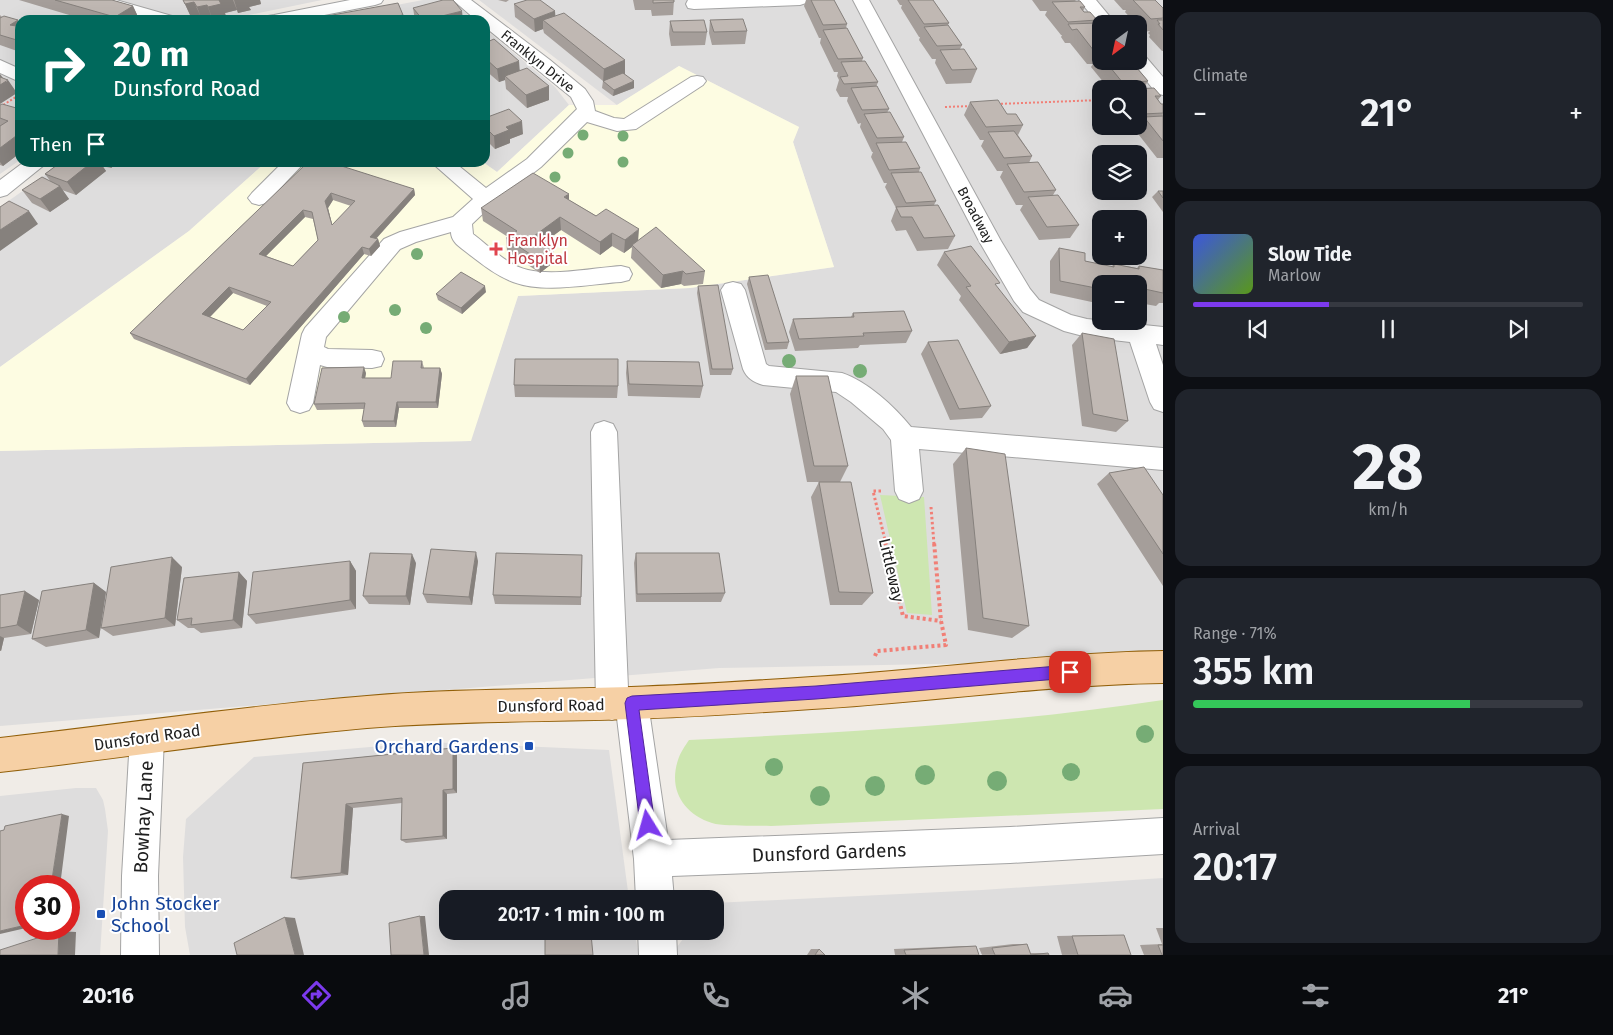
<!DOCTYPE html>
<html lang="en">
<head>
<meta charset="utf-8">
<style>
  body { margin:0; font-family:"Fira Sans",sans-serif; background:#20242c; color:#f1f3f6; height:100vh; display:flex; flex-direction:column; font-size:19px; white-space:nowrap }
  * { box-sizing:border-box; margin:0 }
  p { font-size:16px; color:#9ea1a6 }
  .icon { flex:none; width:28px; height:28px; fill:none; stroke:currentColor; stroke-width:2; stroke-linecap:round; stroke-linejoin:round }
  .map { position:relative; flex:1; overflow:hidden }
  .details { display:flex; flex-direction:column; gap:12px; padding:12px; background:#0d0f14; width:450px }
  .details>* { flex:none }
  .hud { position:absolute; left:15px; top:15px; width:475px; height:152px; border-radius:15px; box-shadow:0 5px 20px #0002; background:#00695c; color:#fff; overflow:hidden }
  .needle { width:32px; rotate:213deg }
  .buttons { position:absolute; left:1092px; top:15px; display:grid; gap:10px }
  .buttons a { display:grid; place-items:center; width:55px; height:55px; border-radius:10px; background:#171b24; box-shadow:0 5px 20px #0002; font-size:25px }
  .speed { position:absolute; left:15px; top:875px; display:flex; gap:10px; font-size:25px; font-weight:700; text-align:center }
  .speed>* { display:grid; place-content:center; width:65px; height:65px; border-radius:50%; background:#171b24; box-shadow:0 5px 20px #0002; line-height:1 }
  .speed .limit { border:8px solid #d22; background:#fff; color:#111 }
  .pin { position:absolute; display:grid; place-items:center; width:42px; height:42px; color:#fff; margin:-21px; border-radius:10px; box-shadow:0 2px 8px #0006 }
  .me { position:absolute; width:55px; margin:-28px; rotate:352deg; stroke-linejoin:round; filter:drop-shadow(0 0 4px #0008) }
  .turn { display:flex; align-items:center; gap:18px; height:105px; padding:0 15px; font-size:22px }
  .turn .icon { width:65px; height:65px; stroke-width:2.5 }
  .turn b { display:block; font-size:35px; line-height:42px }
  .then { display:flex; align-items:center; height:48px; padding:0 15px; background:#0003; gap:10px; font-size:19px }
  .big { font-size:38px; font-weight:600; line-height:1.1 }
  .details .tile { flex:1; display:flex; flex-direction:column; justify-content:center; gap:8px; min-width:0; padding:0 18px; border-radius:15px; background:#20242c }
  .details .dial { align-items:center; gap:0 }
  .dial b { font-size:65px; line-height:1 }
  .song { display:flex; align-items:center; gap:15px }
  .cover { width:60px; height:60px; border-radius:8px; background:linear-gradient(135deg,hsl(230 70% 55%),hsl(90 70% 35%)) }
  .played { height:5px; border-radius:2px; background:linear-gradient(90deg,#7c3aed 35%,#363941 35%) }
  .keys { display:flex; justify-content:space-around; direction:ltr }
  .heat { display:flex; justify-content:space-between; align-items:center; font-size:28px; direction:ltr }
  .charge { height:8px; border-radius:4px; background:linear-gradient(90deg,#34c759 71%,#363941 0) }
  .trip { position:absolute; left:439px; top:890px; width:285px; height:50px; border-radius:15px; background:#171b24; box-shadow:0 5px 20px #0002; font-weight:600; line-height:50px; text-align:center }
  .tabs { display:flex; height:80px; justify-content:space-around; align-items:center; background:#090b0e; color:#9ea1a6 }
  .tabs .icon { width:35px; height:35px }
  .tabs .on { color:#7c3aed }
  .tabs b { font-size:22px; color:#f1f3f6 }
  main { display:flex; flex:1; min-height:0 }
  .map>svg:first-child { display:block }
  .residential { fill:#dedddd; fill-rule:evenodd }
  .education { fill:#fdfce2 }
  .grass { fill:#cde6b0 }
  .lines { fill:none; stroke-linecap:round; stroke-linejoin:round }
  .minor-casing { stroke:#a4a4a4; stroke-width:2 }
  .major-casing { stroke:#92600a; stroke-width:2 }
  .path-far2 { stroke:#f17f76; stroke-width:2; stroke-dasharray:2 2; stroke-linecap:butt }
  .path-far1 { stroke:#f17f76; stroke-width:3; stroke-dasharray:2.5 2.5; stroke-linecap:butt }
  .path { stroke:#f17f76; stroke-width:4; stroke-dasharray:3 3; stroke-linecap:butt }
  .minor { fill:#fff; fill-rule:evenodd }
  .major { fill:#f6d0a5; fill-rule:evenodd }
  .tree { fill:#76ac75 }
  .wall { fill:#a59e9a; fill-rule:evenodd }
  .shaded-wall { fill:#86817d }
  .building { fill:#c0b8b3; stroke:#86817d; fill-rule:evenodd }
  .route { fill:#7c3aed; stroke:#51269a }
  .health-dot { fill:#e0444e; stroke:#fff; stroke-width:2 }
  .transit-dot { fill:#1a4fb4; stroke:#fff; stroke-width:2 }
  .labels { text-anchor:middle; stroke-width:4; stroke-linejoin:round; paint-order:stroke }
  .far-street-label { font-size:14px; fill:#202020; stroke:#fff }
  .health-label { font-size:16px; fill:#be3a42; stroke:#fff; text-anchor:start }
  .street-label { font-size:16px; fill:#202020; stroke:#fff }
  .near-transit-label { font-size:19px; fill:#164399; stroke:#fff; text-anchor:end }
  .near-street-label { font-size:19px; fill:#202020; stroke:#fff }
</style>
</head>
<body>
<main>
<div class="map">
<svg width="1163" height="955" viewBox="0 0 1163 955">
  <rect width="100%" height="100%" fill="#f0ece7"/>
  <path class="residential" d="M0 0H322L224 20H20V160L0 174Z
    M423 0H451L474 20H317Z
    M479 0H1163V660L719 668 0 726V451L470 441 518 296 690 288 834 267 793 142 799 127 679 66 617 105ZM1101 24H1139V61H1101ZM1101 89H1139V126H1101ZM1101 154H1139V191H1101ZM1101 219H1139V256H1101ZM1101 284H1139V321H1101Z
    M485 29 555 87 569 105 497 172 483 163 485 162Z
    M62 163H265L189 231 0 367V207Z
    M428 742 609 750 629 899H448V931H634L638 950 677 947 689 931H715V903L982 890 1163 878V955H190L185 927 183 857 186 819 254 757Z
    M76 788H96L103 800 105 809 108 831 100 955H0V796ZM26 886H69V929H26Z"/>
  <path class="education" d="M679 66 799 127 793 142 834 267 690 288 518 296 471 441 0 451V367L189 231 265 163 483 162 497 172 569 105H617Z"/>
  <path class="grass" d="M880 495 924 497 932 615 907 613Z
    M1163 700V809L771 826C756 825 725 827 712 823 684 814 668 790 678 760 680 753 685 746 689 740 847 732 1006 724 1163 700Z"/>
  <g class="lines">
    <defs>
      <path id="minor" d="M90 0H116L172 16 174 20H148L92 3Z
        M350 0H383L381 3 375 5 299 20H266L268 16 274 15Z
        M453 0H471L550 60 585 89 593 101 595 111 614 118 624 119 691 77 697 76 703 77 706 81 703 85 636 129 617 131 587 122 541 167 493 204 472 224 473 234C489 246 508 266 528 270 555 276 593 268 621 266L629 268 632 274 629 280 621 282C587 284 546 294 513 282 497 276 483 265 470 255 462 248 451 243 451 232L416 242 400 249 326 337 324 347 328 349 372 350 381 352 384 359 381 366 372 368 327 367 320 365 313 403 309 410 300 413 291 410 287 403 302 334 305 328 384 239 400 232 453 217 473 199 431 162H454L486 188 527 159 577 109 571 97 485 27V20H476Z
        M688 0H808L806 3 800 5 694 9 688 8 686 4Z
        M853 0H869L1001 241 1030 289 1039 300 1071 315 1087 319 1163 327V345L1156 344 1163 365V412L1154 409 1150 402 1130 342 1087 337 1064 331 1023 312 1014 301 979 241Z
        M1079 0H1096L1116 24H1101V27Z
        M1139 55 1145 56 1163 77V95L1156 93 1131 61H1139Z
        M0 60 20 69V82L0 73Z
        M24 162H48L7 195 0 197V180Z
        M283 162H305L266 203 259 205 252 203 248 198 252 193Z
        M733 282 741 284 745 290 766 364 769 366 842 373C868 382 894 406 911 427L1163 448V470L919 449 923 491 919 499 909 503 899 499 895 491 891 440 883 429 851 402 836 392 763 385C753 382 747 378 743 369L721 290 725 284Z
        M604 421 613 424 617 432 628 688 632 687 644 691 648 703 668 840 1010 827 1163 818V854L1010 863 672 876 674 899H636L634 859 617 718 612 720 600 716 596 704 591 432 595 424Z
        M147 721 159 726 164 738 158 876 159 955H121L122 876 130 738 135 726Z
        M638 931H676L677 955H639Z"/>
      <path id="major" d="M1163 651V683C1046 685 929 702 812 709 752 713 691 717 631 719 543 722 455 721 367 728 244 739 122 758 0 772V738C122 724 244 706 367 696 455 688 543 690 631 687 691 685 752 681 812 677 929 670 1046 653 1163 651Z"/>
    </defs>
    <use href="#minor" class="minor-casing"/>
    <use href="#major" class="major-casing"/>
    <path class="path-far2" d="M997 104 1101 100
      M0 107 16 97
      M945 107 971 106"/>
    <path class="path-far1" d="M881 491H873L886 544
      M931 507 934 544"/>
    <path class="path" d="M885 542 903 616 941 621
      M875 656 877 651 946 645 941 621 934 542"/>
    <use href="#minor" class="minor"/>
    <use href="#major" class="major"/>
  </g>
  <g class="tree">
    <circle cx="583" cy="135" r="5.5"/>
    <circle cx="623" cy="136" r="5.5"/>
    <circle cx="568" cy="153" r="5.5"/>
    <circle cx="623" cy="162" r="5.5"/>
    <circle cx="555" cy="177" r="5.5"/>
    <circle cx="417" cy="254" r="6"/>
    <circle cx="395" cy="310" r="6"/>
    <circle cx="344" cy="317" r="6"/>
    <circle cx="426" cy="328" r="6"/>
    <circle cx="789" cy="361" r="7"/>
    <circle cx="860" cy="371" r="7"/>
    <circle cx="1145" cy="734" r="9"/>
    <circle cx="774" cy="767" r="9"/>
    <circle cx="1071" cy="772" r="9"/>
    <circle cx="925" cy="775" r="10"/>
    <circle cx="997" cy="781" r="10"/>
    <circle cx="875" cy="786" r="10"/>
    <circle cx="820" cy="796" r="10"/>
  </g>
  <path class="wall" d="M19 0H112L133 6 139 19 137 20H86Z
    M183 0H260L261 4 249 7 251 10 238 13 237 10 225 13 226 17 213 20 212 18 202 20 200 15 191 17Z
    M498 0H509L506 2Z
    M633 0H674L673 15 652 16 651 10H635Z
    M806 0H834L847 24 846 28 863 58 862 61 878 82 876 87 889 109 887 113 904 137 902 142 920 168 919 172 936 201 934 205 955 236 948 249 917 251 906 230 896 231 891 221 896 208 885 187 887 183H884L871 157 873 152H872L860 127 861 123 858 124 847 101 848 97H840L836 90 839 80 837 76 838 72H834L820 43 821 38H819L804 6Z
    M897 0H933L949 23 948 25 962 45 960 49 977 69 971 83 946 84 935 63 936 59H932L919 40 920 37H919L901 8 902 5H900Z
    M1032 0H1076L1075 1 1085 7 1083 11 1084 12 1097 20 1096 23 1101 27V61H1131L1148 81 1144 88 1161 96 1158 100 1161 104H1163V158H1157L1135 130 1137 127H1134L1133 126H1139V89H1109L1091 67 1093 64H1087L1070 43H1065L1061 37 1062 35H1061L1045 15 1047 11H1040Z
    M1114 0H1155L1163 8V51H1162L1149 37 1150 35 1148 33 1150 31 1143 32 1139 27V24H1136L1125 12 1126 10H1123Z
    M514 4 555 16 625 60V74H624L634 88 613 96 602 88 603 81 544 33 543 29 535 32 515 17Z
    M413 8 463 20H415Z
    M0 15 2 17 20 24V52L0 45Z
    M710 20 747 31 745 44 712 45 709 33Z
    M670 21 707 32 705 45 671 46 669 34Z
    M485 43 520 70 549 86V100L527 108 506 89 505 80 499 82 485 70Z
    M970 102 1007 114 1023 125 1018 135 1032 156 1029 163 1056 190 1053 195 1079 225 1070 238 1039 240 1020 210 1023 205H1016L1000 177 1003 171H997L981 146 984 140H980L964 115Z
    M20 103V153L3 166 0 165V105L20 109 17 105Z
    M485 118 523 134 510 139V143L495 149 485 139Z
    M61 162H118L111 168 102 166 106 171 76 195 62 190 69 199 50 212 32 203 22 190 51 182 45 174Z
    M308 162 414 189 415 195 376 239H378L380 246 371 256 364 254 250 385 134 339 130 333ZM333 200 351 206 332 225 328 208ZM305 217 313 219 318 240 293 266 266 256ZM233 293 267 306 243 330 210 317Z
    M1158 191H1163V212L1152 197Z
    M569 200 638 240 705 271 703 284 684 286 681 284 661 288 631 258 632 247 624 253 612 246 600 255 561 230 544 243 553 249 554 262 540 273 507 251 506 238 508 237 483 221 481 208Z
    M1059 248 1085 261 1111 267 1114 264 1137 268 1139 266 1163 270V303H1159L1156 306 1139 303V284H1101V304L1050 293V261Z
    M944 252 997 287 1036 336 1027 348 1000 354 959 300 961 296 937 265Z
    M749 277 789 342 787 349 765 350 747 284Z
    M698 286 733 369 731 375H710L697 293Z
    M486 292 462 314 438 300 436 294Z
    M853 313 912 331 906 343 860 345 858 348 795 351 789 332 793 319 851 317Z
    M1082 333 1128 421 1116 432 1082 426 1072 345Z
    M928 342 991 406 982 418 950 420 921 354Z
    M422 361 424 368H440L442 374 438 408H399L396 427H364L362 421 364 409 317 410 314 404 366 373 365 378H391Z
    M627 361 703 386 700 398 628 396 626 373Z
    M796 376 848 466 840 482 873 593 862 605H830L811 497 819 482H807L790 394Z
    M514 385 618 386 617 398 515 397Z
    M966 448 1029 626 1012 638 968 630 953 464Z
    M1109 473 1163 495V586L1097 484Z
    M636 553 725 593 721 602H636L634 563Z
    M582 555 581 605 495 604 493 595Z
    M350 561 356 571V609L256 624 248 615Z
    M478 561 472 605 427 603 423 594Z
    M416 563 410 605 369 604 363 596Z
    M182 567 175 626 113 636 101 628Z
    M239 572 247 581 242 628 201 633 194 628H188L177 620Z
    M94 583 106 592 99 638 46 647 32 639Z
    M0 595 39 600 31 634 4 638 1 651H0Z
    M453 748 457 754V793L447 794V839L406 843 401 840 402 803 353 808 348 875 300 880 291 878 303 763Z
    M1156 928H1163V955H1144L1140 945 1162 944Z
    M1106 935 1131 955H1062L1057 936Z
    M1013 944H1027L1030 953H1048L1049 955H982L979 948Z
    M964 946H976L979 955H895L894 949Z
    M811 949H819L825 955H807Z"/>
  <path class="shaded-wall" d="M219 0H233L237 10 225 13 226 17 213 20 208 7Z
    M234 0H260L261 4 249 7 251 10 238 13Z
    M194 2 200 15 191 17 185 4Z
    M207 5 212 18 202 20 197 7Z
    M133 6 139 19 137 20H116L115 17Z
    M462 11 463 20H426Z
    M555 11 556 24 543 20V29L535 32 534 19Z
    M403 15 404 20H377Z
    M18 20 20 24V37L10 25Z
    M625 60V74L603 82 604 69Z
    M519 61 520 74 505 76V80L499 82 497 69Z
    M0 74 6 82 8 80 17 93 0 104Z
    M634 81V88L613 96 614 90Z
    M549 86V100L527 108 526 95Z
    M522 121 523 134 510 139V143L495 149 494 136 506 127Z
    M20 133V153L3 166 0 162V148Z
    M92 162H100L106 171 76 195 67 182Z
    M108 162H118L111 168Z
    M60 186 69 199 50 212 40 199Z
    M414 189 415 195 372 243 370 237Z
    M331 193 333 200 328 208 334 232 325 201Z
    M569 194V207L564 197Z
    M303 210 305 217 262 260 259 254Z
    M29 211 38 224 0 251V230Z
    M560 217 561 230 534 249V236Z
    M639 229 638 242 632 245V247L624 253 625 240Z
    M612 233V246L600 255V242Z
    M378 239 380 246 371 256 369 249Z
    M362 247 364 254 250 385 246 379Z
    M553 249 554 262 540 273 539 260Z
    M683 271 681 284 661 288 663 275Z
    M485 286 486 292 462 314 461 308Z
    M229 287 233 293 206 321 202 314Z
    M1036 336 1027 348 1000 354 1009 342Z
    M364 367 366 373 364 384 362 378Z
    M440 368 442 374 438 408 436 402Z
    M397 402 399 408 396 427 394 421Z
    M476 552 478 561 472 605 469 597Z
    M412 554 416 563 410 605 406 596Z
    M172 557 182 567 175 626 165 618Z
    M350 561 356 571V609L350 600Z
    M239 572 247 581 242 628 233 620Z
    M94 583 106 592 99 638 86 630Z
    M25 591 39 600 31 634 17 625Z
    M0 636 4 638 1 651 0 650Z
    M453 748 457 754V793L453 789Z
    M443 790 447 794V839L443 836Z
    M346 804 353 808 348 875 341 873Z
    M62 814 69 816 60 886H51Z
    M420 916H425L429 955H424Z
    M285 917 295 918 304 955H295Z
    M26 925V928L0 934V931Z
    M59 931 76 932 75 955H58Z"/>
  <path class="building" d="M55 0H112L133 6 115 17Z
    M183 0H220H219L221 4 208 7 207 5 197 7 194 2 185 4Z
    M443 0H453L462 11 426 20H423L413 8Z
    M527 0H540L555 11 534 19 514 4Z
    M653 0H674V2L653 3Z
    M811 0H834L847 24 823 25Z
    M908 0H933L949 23 924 24Z
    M1133 0H1155L1163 8V18L1151 19Z
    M1080 1 1085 7H1080L1084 12H1090L1097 20 1068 22 1052 2Z
    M398 3 403 15 377 20H329L327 16Z
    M564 13 625 60 604 69 543 20Z
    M4 16 18 20 10 25 16 26 20 24V41L0 35V18Z
    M152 17 161 20H148Z
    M318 17V20H303Z
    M743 19 747 31 714 32 710 20Z
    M704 20 707 32H673L670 21Z
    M1157 20H1163V30L1158 24H1160Z
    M1098 23 1101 27V50L1094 51 1077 29 1072 30 1068 24Z
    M948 25 962 45 937 46 924 27Z
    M847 28 863 58 838 59 823 30Z
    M494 39 519 61 497 69 485 58V43Z
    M964 49 977 69 952 70 940 50Z
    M865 61 878 82 844 84 840 77 848 76 841 62Z
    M1105 61H1131L1148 81 1123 83Z
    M527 68 549 86 526 95 505 76Z
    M623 73 634 81 614 90 603 81Z
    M0 77 8 80 0 85Z
    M877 86 889 109 862 110 851 88Z
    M1154 88 1161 96H1155L1161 104H1163V113L1143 114 1139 109V89H1132Z
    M998 100 1007 114H1016L1023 125 986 127 970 102Z
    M2 104 20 109V133L0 148V126L8 121 0 118V105Z
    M509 109 522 121 506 127 509 130 494 136 485 127V118Z
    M890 112 904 137 877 138 864 114Z
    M1163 116V141L1144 117Z
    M1014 131 1032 156 1004 158 988 132Z
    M906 142 920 168 889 170 876 143Z
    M61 162H92L67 182 45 174Z
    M308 162H329L414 189 370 237 378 239 369 249 362 247 246 379 130 333ZM331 193 355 201 332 225 325 201ZM303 210 312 212 318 240 293 266 259 254ZM229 287 271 302 243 330 202 314Z
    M1038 162 1056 190 1024 192 1007 164Z
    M921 172 936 201 906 203 891 173Z
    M533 173 569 194 564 197 596 216 606 209 639 229 625 240 612 233 600 242 560 217 534 236 553 249 539 260 506 238 517 231 481 208Z
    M42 177 60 186 40 199 22 190Z
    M1158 191H1163V198Z
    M1058 195 1079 225 1047 227 1028 197Z
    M9 201 29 211 0 230V207Z
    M938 205 955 236 924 238 912 217H901L896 207Z
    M656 227 705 271 686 274 683 271 663 275 632 245Z
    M971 246 1000 283 995 284 1036 336 1009 342 966 287 971 286 944 252Z
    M1059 248 1085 253V261L1114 267V264L1139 269V266L1163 270V293L1140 288 1141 293H1139V284H1101V289L1060 281Z
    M461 272 485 286 461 308 436 294Z
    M768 275 789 342 767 343 749 277Z
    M718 285 733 369H712L698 286Z
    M904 311 912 331 863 333 864 336 799 339 793 319 854 317 853 313Z
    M1082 333 1114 339 1128 421 1093 414Z
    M958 340 991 406 959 409 928 342Z
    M515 359H618V386L514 385Z
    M393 361H422L421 368H440L436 402H397L394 421H362L365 403 314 404 322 368 364 367 362 378H391Z
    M627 361 699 362 703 386 629 384Z
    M796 376H828L848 466H814Z
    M966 448 1005 454 1029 626 983 618Z
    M1144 467 1163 495V554L1109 473Z
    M819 482H851L873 593 839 592Z
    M431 549 476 552 469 597 423 594Z
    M370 553 412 554 406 596H363Z
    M496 553 582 555 581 597 493 595Z
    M636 553H719L725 593 637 594Z
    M172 557 165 618 101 628 111 567Z
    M350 561V600L248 615 253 572Z
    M239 572 233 620 191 625 192 618 177 620 184 578Z
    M94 583 86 630 32 639 42 591Z
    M25 591 17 625 0 628V595Z
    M453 748V789L443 790V836L401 840 402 798 346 804 341 873 291 878 303 763Z
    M62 814 51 886H26V925L0 931V831L4 830 5 826Z
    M420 916 424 955H391L389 923Z
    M285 917 295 955H237L234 943Z
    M59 931 58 955H0V950Z
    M591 934 593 955H545V938Z
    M1124 935 1131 955H1078L1072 936Z
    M1027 944 1031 955H995L992 948Z
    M1158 945H1163V955H1162Z
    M976 946 979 955H906L904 950Z
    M819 949 825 955H815Z
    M1048 953 1049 955H1031Z"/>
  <path class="route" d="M1070 665 1075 667 1077 672 1075 676 1070 678 816 699 639 710 655 825 653 830 648 832 642 830 640 825 625 703 627 698 632 696 816 686Z"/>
  <path class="health-dot" d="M493.5 241.5h5v5h5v5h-5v5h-5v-5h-5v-5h5z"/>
  <g class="transit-dot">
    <rect x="524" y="741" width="10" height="10" rx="2.5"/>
    <rect x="96" y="909" width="10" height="10" rx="2.5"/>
  </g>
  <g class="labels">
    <g class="far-street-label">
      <text transform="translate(538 61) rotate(39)" y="5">Franklyn Drive</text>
      <text transform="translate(976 215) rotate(62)" y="5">Broadway</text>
    </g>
    <g class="health-label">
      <text x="507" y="246">Franklyn<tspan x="507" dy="18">Hospital</tspan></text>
    </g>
    <g class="street-label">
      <text transform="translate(892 570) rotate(77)" y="6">Littleway</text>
      <text transform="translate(551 705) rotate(-1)" y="6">Dunsford Road</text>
      <text transform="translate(147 737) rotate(-8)" y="6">Dunsford Road</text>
    </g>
    <g class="near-transit-label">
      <text x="519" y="753">Orchard Gardens</text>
      <text x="111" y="910" text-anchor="start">John Stocker<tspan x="111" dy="22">School</tspan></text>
    </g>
    <g class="near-street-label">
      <text transform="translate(143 817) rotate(-87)" y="7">Bowhay Lane</text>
      <text transform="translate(829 852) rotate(-2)" y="7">Dunsford Gardens</text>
    </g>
  </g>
</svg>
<div class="buttons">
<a><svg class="needle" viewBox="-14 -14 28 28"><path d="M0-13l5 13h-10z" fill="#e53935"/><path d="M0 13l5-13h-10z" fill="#9ea1a6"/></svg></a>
<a><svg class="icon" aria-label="search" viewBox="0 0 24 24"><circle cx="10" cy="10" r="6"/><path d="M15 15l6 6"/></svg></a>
<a><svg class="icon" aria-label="layers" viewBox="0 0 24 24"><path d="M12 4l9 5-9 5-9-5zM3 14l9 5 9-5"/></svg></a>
<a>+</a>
<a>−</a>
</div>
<div class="speed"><div class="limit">30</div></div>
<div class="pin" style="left:1070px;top:672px;background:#d93025"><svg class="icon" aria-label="arrive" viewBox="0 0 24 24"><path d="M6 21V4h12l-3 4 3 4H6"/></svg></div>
<svg class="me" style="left:648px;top:825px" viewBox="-20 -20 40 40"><path d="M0-17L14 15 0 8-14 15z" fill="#7c3aed" stroke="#fff" stroke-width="4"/></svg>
<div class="trip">20:17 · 1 min · 100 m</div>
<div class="hud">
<div class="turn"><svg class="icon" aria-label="right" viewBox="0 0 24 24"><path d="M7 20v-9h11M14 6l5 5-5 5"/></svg><div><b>20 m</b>Dunsford Road</div></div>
<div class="then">Then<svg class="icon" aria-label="arrive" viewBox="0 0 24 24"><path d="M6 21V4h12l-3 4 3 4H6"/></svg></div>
</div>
</div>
<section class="details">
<div class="tile"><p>Climate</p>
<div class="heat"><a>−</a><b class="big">21°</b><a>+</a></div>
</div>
<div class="tile">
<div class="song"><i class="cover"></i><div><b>Slow Tide</b><p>Marlow</p></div></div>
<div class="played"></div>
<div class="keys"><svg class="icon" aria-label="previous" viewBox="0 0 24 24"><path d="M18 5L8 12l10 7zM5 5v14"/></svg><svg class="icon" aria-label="pause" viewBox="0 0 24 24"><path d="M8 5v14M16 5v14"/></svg><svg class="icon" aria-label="next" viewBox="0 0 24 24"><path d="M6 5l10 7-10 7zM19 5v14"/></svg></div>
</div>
<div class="tile dial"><b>28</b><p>km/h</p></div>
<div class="tile"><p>Range · 71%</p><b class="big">355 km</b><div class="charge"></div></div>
<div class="tile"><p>Arrival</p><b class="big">20:17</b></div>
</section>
</main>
<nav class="tabs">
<b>20:16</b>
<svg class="icon on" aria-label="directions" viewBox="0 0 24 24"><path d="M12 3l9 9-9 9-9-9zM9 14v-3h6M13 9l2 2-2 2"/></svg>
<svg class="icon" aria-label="music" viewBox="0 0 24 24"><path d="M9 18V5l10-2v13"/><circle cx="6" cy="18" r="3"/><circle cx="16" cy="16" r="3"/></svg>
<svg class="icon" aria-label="phone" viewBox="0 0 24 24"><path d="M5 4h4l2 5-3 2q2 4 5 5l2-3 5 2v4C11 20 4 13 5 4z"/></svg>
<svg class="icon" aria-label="climate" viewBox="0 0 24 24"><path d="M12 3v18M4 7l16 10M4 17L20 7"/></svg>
<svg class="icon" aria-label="car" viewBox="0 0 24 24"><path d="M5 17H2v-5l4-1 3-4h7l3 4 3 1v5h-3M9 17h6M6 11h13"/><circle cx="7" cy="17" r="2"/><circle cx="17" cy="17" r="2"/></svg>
<svg class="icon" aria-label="filters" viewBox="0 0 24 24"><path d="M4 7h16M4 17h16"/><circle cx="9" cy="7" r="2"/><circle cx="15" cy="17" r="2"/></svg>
<b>21°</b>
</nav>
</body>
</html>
